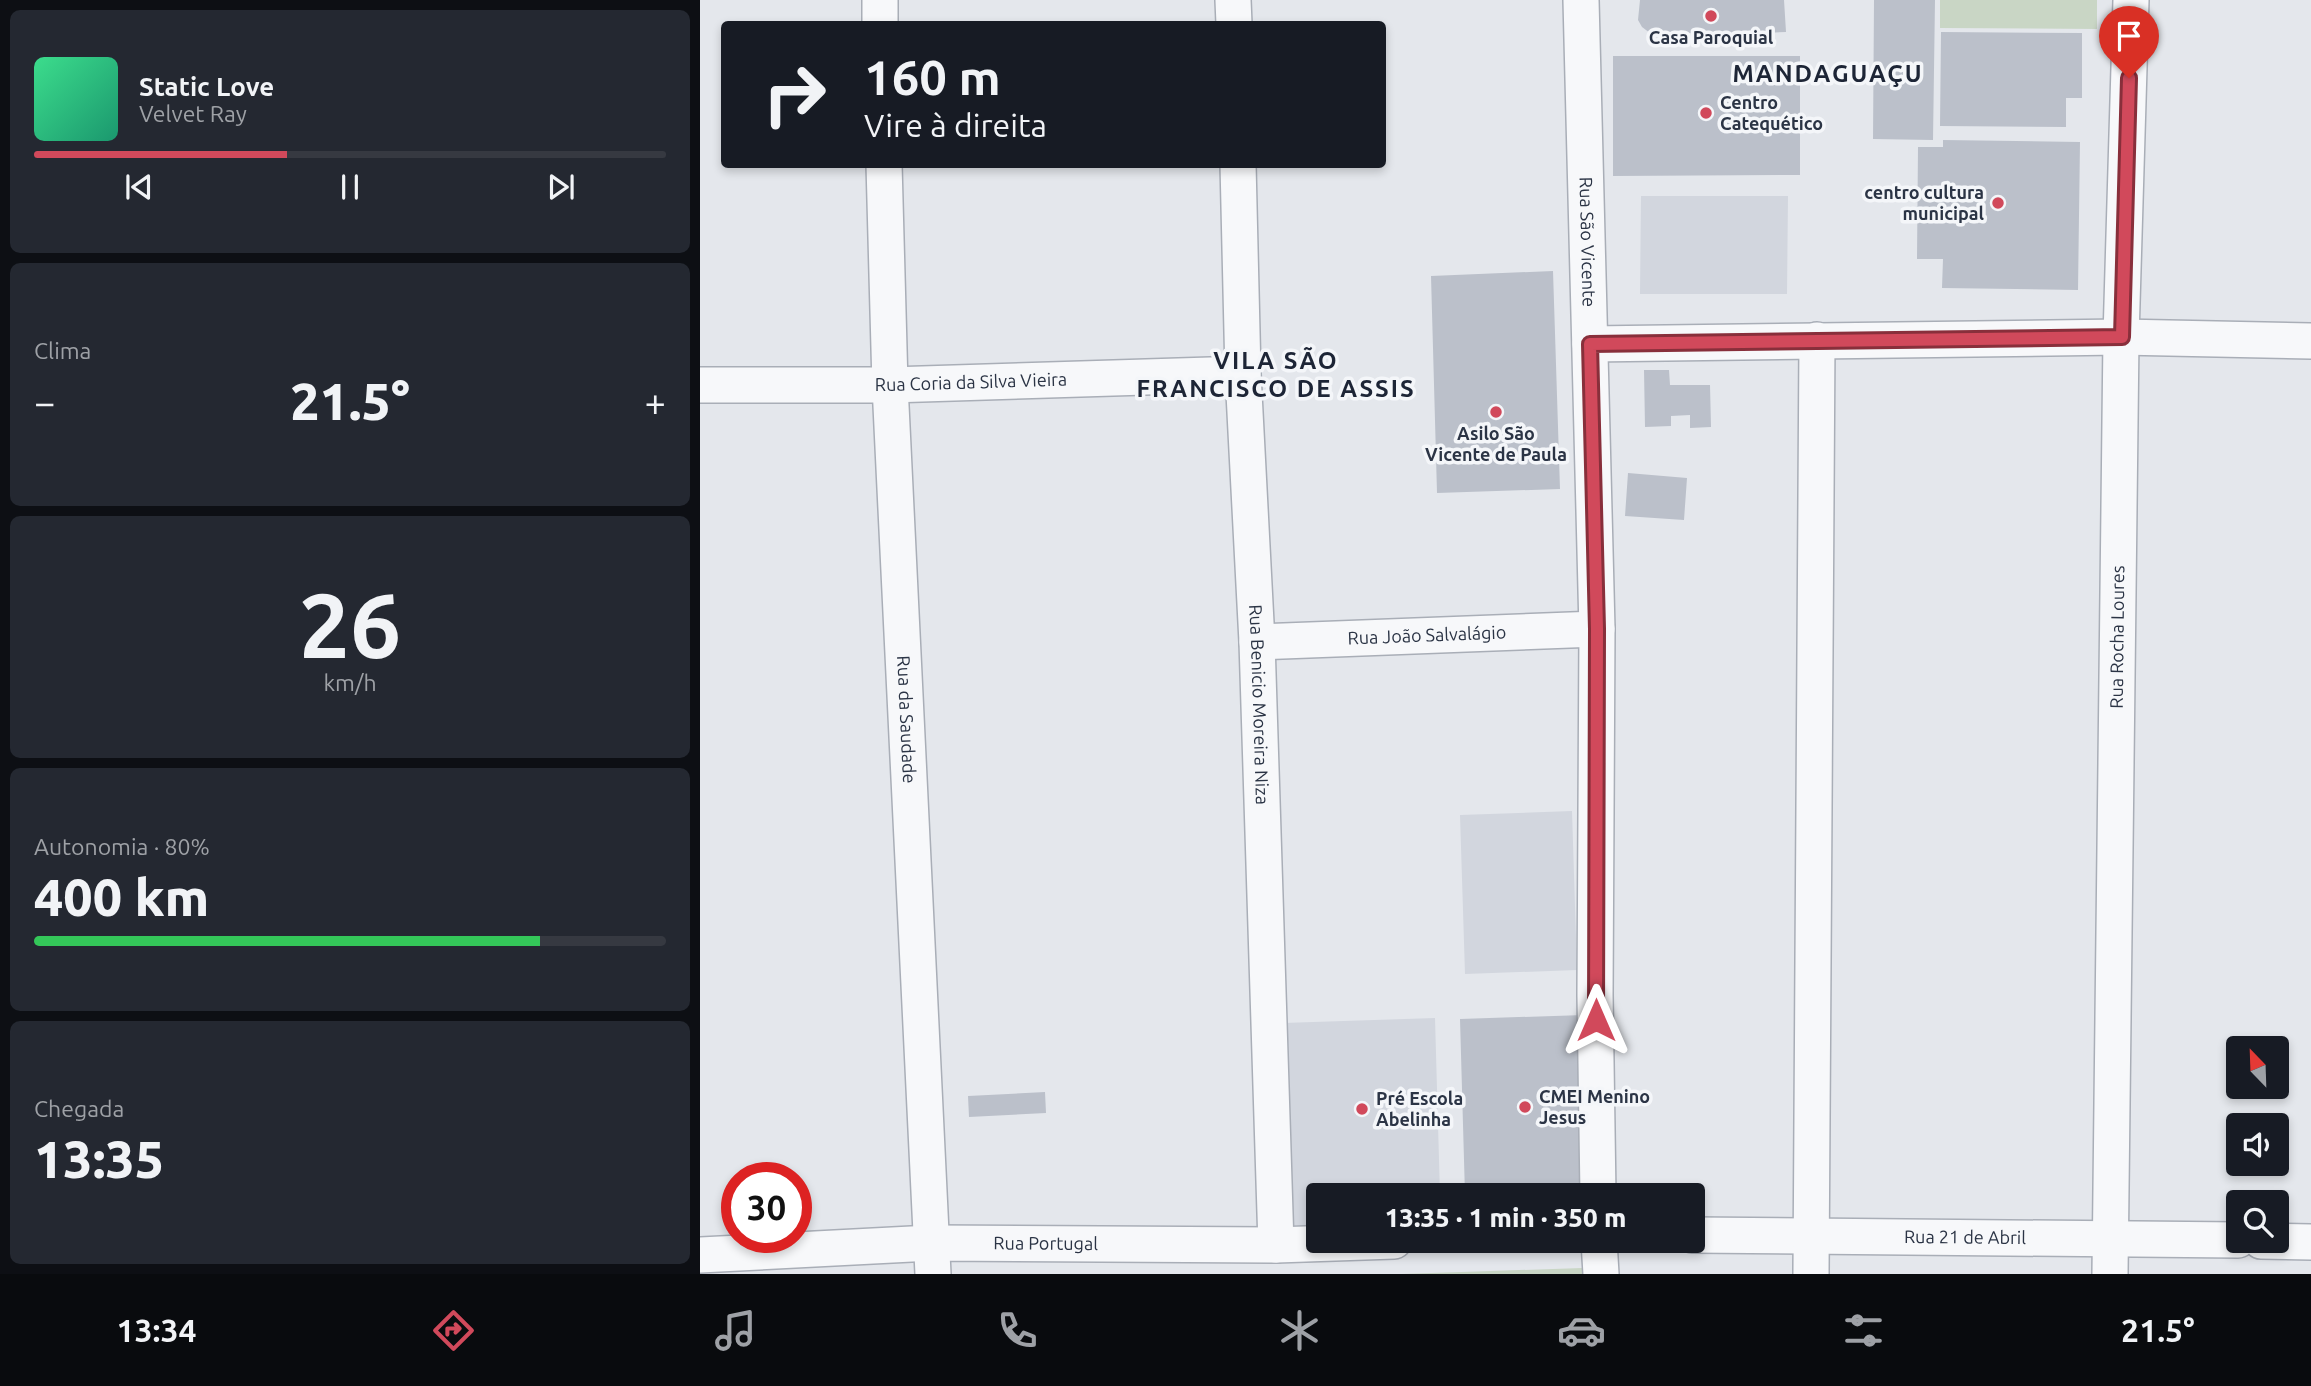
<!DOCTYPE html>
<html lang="pt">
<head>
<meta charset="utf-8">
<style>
  body { margin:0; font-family:Ubuntu,sans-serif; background:#242831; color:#f1f3f6; height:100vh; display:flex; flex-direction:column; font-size:26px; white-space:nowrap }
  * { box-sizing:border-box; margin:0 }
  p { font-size:23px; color:#9ea1a6 }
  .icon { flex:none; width:38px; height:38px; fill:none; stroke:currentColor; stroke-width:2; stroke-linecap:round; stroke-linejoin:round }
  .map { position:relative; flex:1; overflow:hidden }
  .details { display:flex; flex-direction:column; gap:10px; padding:10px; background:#0d0f14; width:700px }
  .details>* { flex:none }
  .top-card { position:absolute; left:21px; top:21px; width:665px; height:147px; border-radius:7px; box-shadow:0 4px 10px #0003; background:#171b24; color:#f1f3f6; overflow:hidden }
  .needle { width:46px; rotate:337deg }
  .controls { position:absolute; left:1526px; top:1036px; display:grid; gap:14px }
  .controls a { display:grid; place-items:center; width:63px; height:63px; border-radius:7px; background:#171b24; box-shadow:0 4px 10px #0003; font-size:35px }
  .speed { position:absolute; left:21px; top:1162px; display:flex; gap:14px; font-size:35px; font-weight:700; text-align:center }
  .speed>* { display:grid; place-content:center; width:91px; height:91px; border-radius:50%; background:#171b24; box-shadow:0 4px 10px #0003; line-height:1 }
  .speed .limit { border:10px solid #d22; background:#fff; color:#111 }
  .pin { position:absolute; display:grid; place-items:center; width:60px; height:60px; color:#fff; margin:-72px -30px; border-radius:50% 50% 50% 0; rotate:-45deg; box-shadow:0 0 7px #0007 }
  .pin .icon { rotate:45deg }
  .me { position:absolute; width:77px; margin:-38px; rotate:0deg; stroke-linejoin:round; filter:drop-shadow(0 0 5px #0008) }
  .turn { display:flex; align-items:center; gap:24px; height:147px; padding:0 28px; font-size:32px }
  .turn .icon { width:91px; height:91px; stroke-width:2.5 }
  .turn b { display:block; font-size:49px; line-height:60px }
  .big { font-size:52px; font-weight:800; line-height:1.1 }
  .details .widget { flex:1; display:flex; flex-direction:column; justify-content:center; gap:10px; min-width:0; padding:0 24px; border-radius:10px; background:#242831 }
  .details .dial { align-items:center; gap:0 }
  .dial b { font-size:91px; line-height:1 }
  .song { display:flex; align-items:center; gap:21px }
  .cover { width:84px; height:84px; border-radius:10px; background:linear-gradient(135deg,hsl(150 70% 55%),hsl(160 70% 35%)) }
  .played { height:7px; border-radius:4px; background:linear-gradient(90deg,#d1495b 40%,#363941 40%) }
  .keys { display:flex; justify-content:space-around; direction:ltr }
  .heat { display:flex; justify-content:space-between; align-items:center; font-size:38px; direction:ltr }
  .charge { height:10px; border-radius:5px; background:linear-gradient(90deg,#34c759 80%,#363941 0) }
  .trip { position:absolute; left:606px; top:1183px; width:399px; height:70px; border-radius:7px; background:#171b24; box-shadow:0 4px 10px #0003; font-weight:800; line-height:70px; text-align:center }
  .dock { display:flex; height:112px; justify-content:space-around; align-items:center; background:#090b0e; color:#9ea1a6 }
  .dock .icon { width:49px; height:49px }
  .dock .current { color:#d1495b }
  .dock b { font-size:32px; color:#f1f3f6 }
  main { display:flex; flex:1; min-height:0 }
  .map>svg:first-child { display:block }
  .built { fill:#d2d6de }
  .green { fill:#c9d6c5 }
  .building { fill:#bbc0ca }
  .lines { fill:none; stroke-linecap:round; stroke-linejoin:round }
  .minor-casing { stroke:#a9aeb7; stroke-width:38 }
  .minor { stroke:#f7f8fa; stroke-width:35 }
  .route-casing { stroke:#882f3b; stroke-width:18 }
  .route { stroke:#d1495b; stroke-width:12 }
  .poi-dot { fill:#d1495b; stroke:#f4f6f9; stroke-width:2.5 }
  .labels { text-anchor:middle; stroke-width:7; stroke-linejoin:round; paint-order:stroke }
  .poi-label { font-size:18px; font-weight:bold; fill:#2b3445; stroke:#f4f6f9; text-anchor:start }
  .street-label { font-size:18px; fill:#2b3445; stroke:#f4f6f9 }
  .district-label { font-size:24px; font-weight:bold; letter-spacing:2px; fill:#1d2536; stroke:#f4f6f9 }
</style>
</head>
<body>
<main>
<section class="details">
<div class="widget">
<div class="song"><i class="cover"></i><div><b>Static Love</b><p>Velvet Ray</p></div></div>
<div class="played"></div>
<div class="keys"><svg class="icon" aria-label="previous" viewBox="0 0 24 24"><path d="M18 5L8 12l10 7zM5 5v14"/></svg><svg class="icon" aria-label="pause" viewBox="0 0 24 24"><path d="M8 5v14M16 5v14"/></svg><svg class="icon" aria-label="next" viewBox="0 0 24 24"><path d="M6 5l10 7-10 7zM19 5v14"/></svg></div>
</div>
<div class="widget"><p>Clima</p>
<div class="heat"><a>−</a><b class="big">21.5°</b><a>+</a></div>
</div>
<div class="widget dial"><b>26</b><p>km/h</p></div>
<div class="widget"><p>Autonomia · 80%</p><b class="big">400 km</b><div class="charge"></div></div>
<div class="widget"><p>Chegada</p><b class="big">13:35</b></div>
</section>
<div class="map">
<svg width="1611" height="1274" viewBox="0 0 1611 1274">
  <rect width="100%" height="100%" fill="#e4e7ec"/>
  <path class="built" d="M941 196H1088L1087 294H940Z
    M872 811 877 970 765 974 760 815Z
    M735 1018 740 1195H618V1225L589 1226 583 1023Z"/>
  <path class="green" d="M1240 0H1397V29L1240 28Z
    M882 1268V1274H701Z"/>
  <path class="building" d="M940 0H1084L1086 32 999 36 981 30 954 36 942 27 938 20Z
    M1174 0H1235L1233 140 1173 139Z
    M1241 32 1382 33V98H1366V127L1240 126Z
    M913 56H1100V175L913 176Z
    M1243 140 1380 142 1378 290 1242 288 1243 259H1217L1218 147H1243Z
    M853 271 860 489 737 493 731 276Z
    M944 370H969L970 385H1010L1011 427 990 428V415L971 416V426L945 427Z
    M928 473 987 478 984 520 925 516Z
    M884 1015 892 1195H765L760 1019Z
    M345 1092 346 1113 269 1117 268 1096Z"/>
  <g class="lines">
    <defs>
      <g id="minor">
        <path d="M180 0V24"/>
        <path d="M533 0 534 24"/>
        <path id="s1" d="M881 0 897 629 895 995 898 1195"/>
        <path id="s2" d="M184 164 190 385 233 1274"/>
        <path id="s3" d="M538 164 543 374 557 642 576 1245"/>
        <path d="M890 344 1421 337 1611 341"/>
        <path id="s4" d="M0 385H190L543 374"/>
        <path id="s5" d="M557 642 897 629"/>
        <path id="s6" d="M992 1235 1538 1240"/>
        <path d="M899 1241 901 1274"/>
        <path d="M1561 1241 1611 1242"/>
        <path id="s7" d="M0 1255 231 1243 576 1245 694 1241"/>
        <path d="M1111 1274 1117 340"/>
        <path id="s8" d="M1410 1274 1421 337 1431 0"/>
      </g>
    </defs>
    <use href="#minor" class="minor-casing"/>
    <use href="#minor" class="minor"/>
  </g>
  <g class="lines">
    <defs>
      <path id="route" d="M896 1020 897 629 890 344 1422 337 1429 78"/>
    </defs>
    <use href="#route" class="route-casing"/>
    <use href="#route" class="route"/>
  </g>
  <g class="poi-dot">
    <circle cx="1011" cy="16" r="7"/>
    <circle cx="1006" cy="113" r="7"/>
    <circle cx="1298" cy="203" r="7"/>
    <circle cx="796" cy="412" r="7"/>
    <circle cx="825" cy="1107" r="7"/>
    <circle cx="662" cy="1109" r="7"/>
  </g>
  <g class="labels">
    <g class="poi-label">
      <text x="1011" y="44" text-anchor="middle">Casa Paroquial</text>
      <text x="1020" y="109">Centro<tspan x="1020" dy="21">Catequético</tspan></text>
      <text x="1284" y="199" text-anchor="end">centro cultura<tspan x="1284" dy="21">municipal</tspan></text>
      <text x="796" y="440" text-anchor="middle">Asilo São<tspan x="796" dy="21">Vicente de Paula</tspan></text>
      <text x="839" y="1103">CMEI Menino<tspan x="839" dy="21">Jesus</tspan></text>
      <text x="676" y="1105">Pré Escola<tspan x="676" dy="21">Abelinha</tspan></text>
    </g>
    <g class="street-label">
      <text dy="6" stroke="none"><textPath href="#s1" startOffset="242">Rua São Vicente</textPath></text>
      <text dy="6" stroke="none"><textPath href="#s4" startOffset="271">Rua Coria da Silva Vieira</textPath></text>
      <text dy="6" stroke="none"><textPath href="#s5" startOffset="170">Rua João Salvalágio</textPath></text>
      <text dy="6" stroke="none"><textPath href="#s8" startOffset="637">Rua Rocha Loures</textPath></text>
      <text dy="6" stroke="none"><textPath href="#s3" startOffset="541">Rua Benicio Moreira Niza</textPath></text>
      <text dy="6" stroke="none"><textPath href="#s2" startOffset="556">Rua da Saudade</textPath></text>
      <text dy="6" stroke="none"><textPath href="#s6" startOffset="273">Rua 21 de Abril</textPath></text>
      <text dy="6" stroke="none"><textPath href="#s7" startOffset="346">Rua Portugal</textPath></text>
    </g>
    <g class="district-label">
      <text x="1128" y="82">MANDAGUAÇU</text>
      <text x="576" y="369">VILA SÃO<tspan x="576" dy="28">FRANCISCO DE ASSIS</tspan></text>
    </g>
  </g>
</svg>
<div class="controls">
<a><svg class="needle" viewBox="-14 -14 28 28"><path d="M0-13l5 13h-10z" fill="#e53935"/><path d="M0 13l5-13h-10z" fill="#9ea1a6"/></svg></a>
<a><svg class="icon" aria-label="sound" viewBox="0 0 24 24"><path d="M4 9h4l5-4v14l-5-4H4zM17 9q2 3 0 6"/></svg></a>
<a><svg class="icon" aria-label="search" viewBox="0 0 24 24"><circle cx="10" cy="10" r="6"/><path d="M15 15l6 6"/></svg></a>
</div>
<div class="speed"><div class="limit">30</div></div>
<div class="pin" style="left:1429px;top:78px;background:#d93025"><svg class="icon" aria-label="arrive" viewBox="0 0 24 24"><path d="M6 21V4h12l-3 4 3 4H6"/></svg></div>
<svg class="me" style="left:896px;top:1020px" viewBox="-20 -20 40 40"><path d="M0-17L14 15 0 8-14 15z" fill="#d1495b" stroke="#fff" stroke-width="4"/></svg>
<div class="trip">13:35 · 1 min · 350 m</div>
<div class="top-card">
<div class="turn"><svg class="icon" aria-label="right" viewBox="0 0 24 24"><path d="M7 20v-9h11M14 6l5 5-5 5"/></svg><div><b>160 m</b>Vire à direita</div></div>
</div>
</div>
</main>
<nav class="dock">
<b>13:34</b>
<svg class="icon current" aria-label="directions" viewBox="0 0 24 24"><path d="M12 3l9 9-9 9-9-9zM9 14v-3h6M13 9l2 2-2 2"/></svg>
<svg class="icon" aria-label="music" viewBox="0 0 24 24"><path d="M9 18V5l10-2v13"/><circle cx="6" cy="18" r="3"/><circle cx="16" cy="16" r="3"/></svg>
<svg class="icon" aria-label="phone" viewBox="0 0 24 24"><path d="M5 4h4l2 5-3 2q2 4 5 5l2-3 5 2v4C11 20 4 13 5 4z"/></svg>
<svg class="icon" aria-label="climate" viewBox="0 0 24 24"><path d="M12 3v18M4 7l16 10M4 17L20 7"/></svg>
<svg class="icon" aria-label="car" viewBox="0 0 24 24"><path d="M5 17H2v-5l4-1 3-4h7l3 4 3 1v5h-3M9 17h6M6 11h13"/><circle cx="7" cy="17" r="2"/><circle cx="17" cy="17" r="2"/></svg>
<svg class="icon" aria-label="filters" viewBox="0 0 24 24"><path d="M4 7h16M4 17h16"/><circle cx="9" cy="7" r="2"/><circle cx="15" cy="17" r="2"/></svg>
<b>21.5°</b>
</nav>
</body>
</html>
